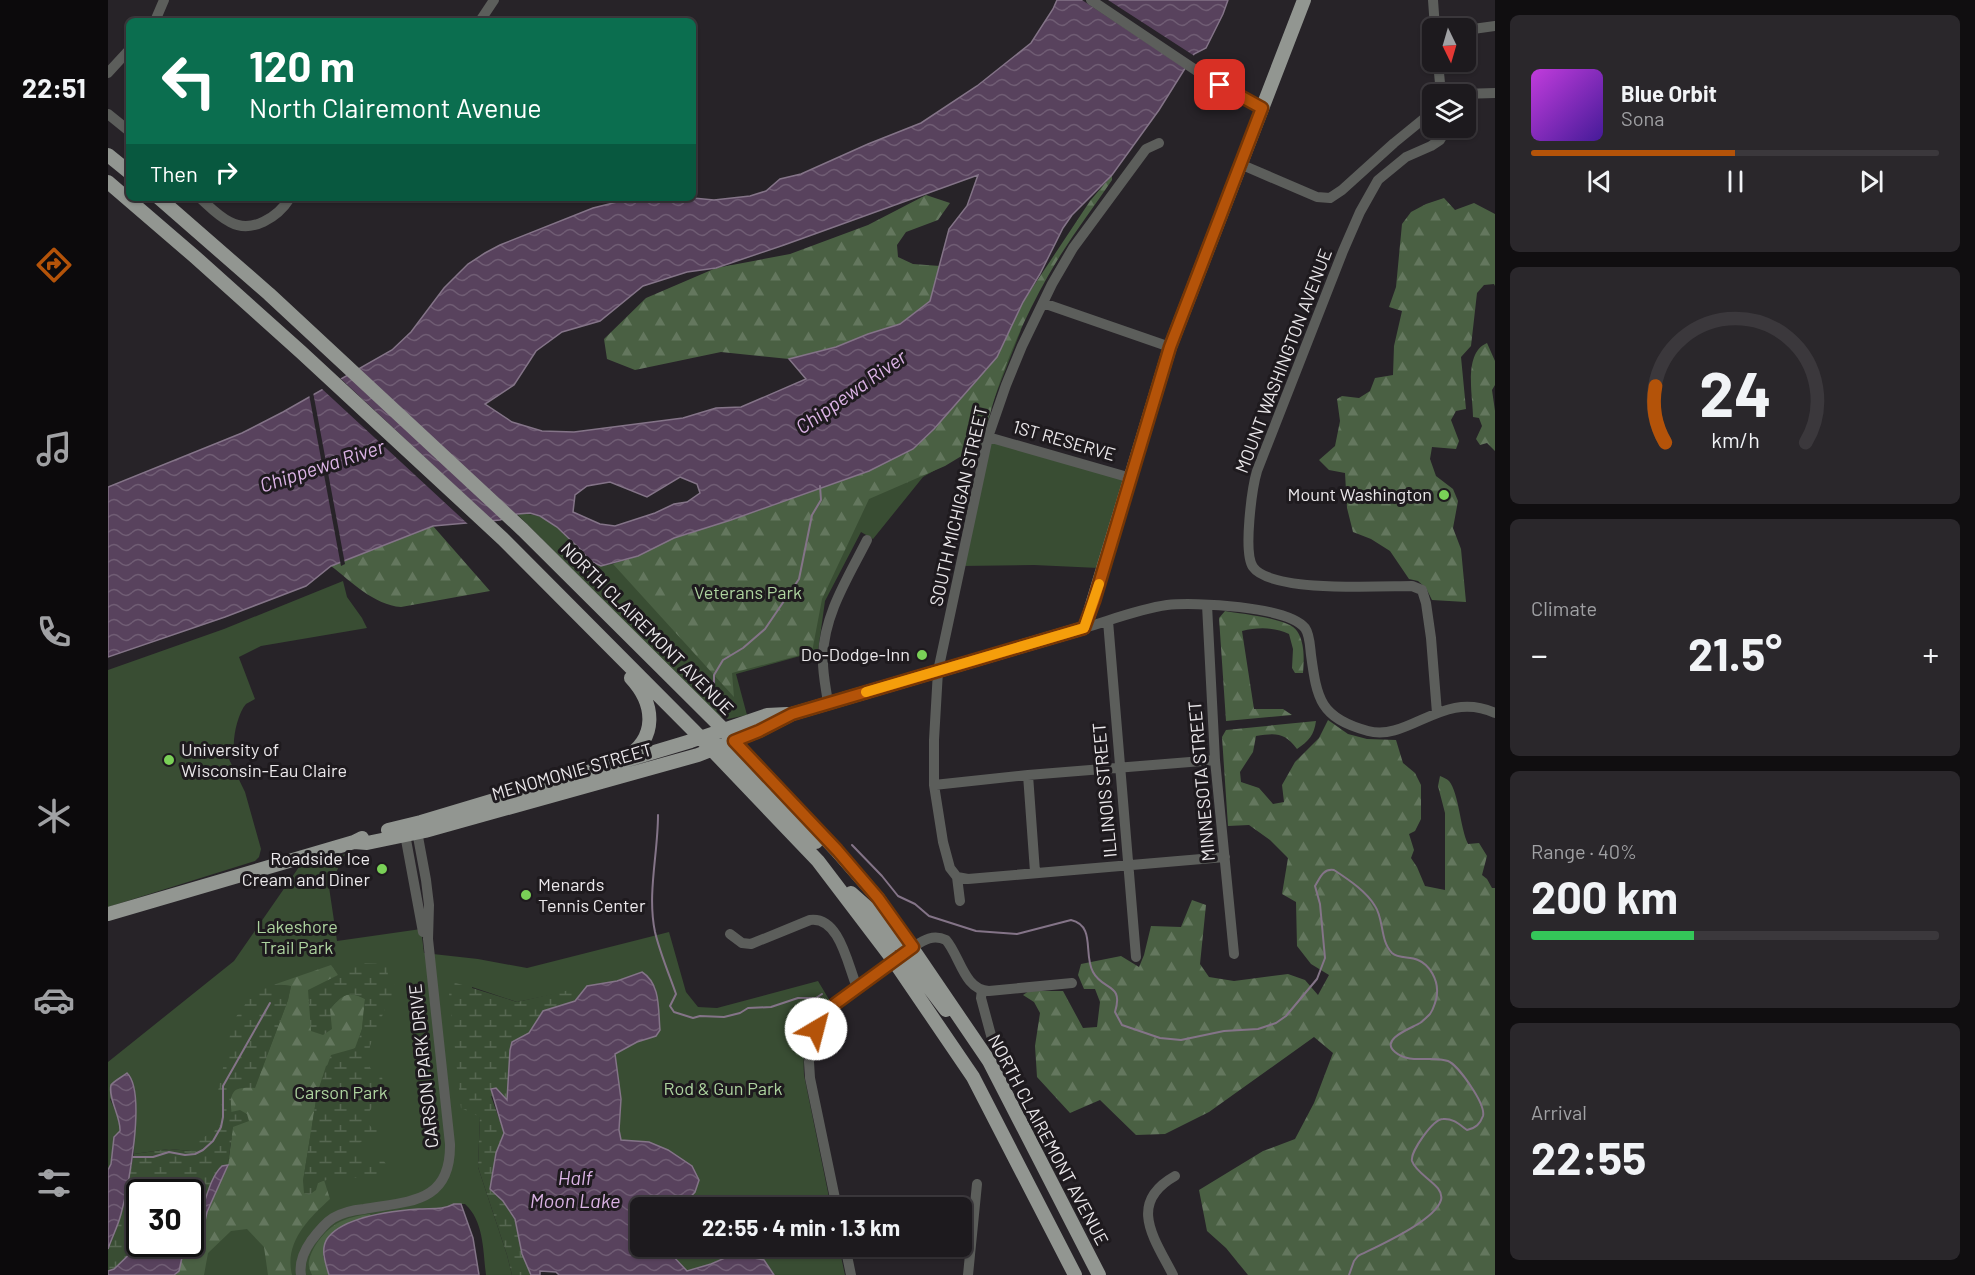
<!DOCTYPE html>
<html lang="en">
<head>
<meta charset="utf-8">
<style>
  body { margin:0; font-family:Barlow,sans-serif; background:#2a272b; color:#f1f3f6; height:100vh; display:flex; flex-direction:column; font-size:22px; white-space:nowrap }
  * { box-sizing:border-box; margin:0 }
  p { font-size:20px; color:#a0a1a4 }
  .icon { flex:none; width:33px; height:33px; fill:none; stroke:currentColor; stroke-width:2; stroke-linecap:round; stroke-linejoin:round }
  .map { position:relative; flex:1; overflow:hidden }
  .side { display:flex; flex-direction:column; gap:15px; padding:15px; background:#100e10; width:480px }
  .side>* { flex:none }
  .top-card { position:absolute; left:18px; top:18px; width:570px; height:183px; border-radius:9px; box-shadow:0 2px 4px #0004,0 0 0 2px #3b383c; background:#0b6e4f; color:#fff; overflow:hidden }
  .needle { width:39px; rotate:175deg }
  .controls { position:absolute; left:1314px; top:18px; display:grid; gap:12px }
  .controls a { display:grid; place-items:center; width:54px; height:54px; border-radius:9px; background:#1d1a1e; box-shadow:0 2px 4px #0004,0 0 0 2px #3b383c; font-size:30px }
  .speed { position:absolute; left:18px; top:1179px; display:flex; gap:12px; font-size:30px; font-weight:700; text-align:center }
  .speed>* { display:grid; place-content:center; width:78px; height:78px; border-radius:50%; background:#1d1a1e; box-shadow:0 2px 4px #0004,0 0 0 2px #3b383c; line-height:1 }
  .speed .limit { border:3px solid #111; border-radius:9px; background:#fff; color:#111 }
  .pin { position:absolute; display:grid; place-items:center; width:51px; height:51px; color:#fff; margin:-26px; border-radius:12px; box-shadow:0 3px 9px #0006 }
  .me { position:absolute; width:66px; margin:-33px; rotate:37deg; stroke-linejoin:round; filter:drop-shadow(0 0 4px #0008) }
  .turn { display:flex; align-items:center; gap:21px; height:126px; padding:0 24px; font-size:27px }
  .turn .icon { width:78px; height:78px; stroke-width:2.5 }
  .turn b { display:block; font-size:42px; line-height:51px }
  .then { display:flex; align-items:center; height:57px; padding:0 24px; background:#0003; gap:12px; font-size:22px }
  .big { font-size:45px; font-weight:700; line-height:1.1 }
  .side .widget { flex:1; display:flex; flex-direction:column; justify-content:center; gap:9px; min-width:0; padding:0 21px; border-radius:9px; background:#2a272b }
  .side .dial { align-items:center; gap:0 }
  .dial svg { height:156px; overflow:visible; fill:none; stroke:#3b383c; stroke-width:7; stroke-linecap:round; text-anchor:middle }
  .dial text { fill:#f1f3f6; stroke:none }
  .song { display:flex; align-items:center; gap:18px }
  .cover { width:72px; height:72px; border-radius:9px; background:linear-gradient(135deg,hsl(290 70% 55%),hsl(260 70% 35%)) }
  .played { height:6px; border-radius:3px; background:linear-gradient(90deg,#b45309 50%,#3b383c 50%) }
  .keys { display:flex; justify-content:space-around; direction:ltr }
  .heat { display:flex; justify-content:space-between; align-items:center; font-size:33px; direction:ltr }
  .charge { height:9px; border-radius:4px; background:linear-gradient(90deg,#34c759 40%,#3b383c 0) }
  .trip { position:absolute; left:522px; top:1197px; width:342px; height:60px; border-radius:9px; background:#1d1a1e; box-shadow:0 2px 4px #0004,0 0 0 2px #3b383c; font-weight:700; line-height:60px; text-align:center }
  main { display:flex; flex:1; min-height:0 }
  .menu { display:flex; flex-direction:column; width:108px; justify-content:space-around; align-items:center; background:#0c0a0c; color:#a0a1a4 }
  .menu .icon { width:42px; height:42px }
  .menu .current { color:#b45309 }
  .menu b { font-size:27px; color:#f1f3f6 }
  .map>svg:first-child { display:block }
  .green { fill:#394d33 }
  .forest { fill:url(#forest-firs) }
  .wetland { fill:url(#wetland-marsh) }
  .water { fill:url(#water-waves); stroke:#847488; stroke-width:1.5; fill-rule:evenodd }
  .pier { fill:#272328 }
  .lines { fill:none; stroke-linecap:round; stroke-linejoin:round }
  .stream { stroke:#847488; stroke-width:2 }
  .minor { stroke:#5c5e5b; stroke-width:10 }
  .major { stroke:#929691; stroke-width:14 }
  .route-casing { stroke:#753606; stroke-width:15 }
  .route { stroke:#b45309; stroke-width:10 }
  .slow { stroke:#f59e0b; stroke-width:10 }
  .poi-dot { fill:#7ad157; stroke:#1e1a1e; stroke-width:2 }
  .labels { text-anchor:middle; stroke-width:6; stroke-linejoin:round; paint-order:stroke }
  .street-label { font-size:18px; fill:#ebe8eb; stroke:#1e1a1e }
  .poi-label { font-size:18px; fill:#ebe8eb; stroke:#1e1a1e; text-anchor:end }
  .park-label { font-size:18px; fill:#add39f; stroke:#1e1a1e }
  .water-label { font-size:20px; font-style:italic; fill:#dbb3e5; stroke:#1e1a1e }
</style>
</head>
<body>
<main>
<nav class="menu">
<b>22:51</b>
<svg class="icon current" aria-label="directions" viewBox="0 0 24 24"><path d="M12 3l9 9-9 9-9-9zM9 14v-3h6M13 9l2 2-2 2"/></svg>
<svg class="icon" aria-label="music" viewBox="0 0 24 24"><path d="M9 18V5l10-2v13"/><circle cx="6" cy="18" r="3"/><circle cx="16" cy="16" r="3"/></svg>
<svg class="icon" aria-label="phone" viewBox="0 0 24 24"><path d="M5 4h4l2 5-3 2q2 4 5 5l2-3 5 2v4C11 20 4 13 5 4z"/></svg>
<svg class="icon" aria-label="climate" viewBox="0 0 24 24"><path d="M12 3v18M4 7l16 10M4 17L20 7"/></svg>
<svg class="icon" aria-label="car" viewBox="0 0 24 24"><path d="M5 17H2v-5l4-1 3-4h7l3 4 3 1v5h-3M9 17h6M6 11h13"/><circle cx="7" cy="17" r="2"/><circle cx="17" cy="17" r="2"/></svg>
<svg class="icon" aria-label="filters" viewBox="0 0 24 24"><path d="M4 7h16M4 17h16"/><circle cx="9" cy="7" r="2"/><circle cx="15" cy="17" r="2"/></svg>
</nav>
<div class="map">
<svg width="1387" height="1275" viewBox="0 0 1387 1275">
  <defs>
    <pattern id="forest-firs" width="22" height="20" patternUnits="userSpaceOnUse" patternTransform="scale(1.5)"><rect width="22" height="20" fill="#4a6043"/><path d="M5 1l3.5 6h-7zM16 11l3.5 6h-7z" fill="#64775e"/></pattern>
    <pattern id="wetland-marsh" width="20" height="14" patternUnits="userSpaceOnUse" patternTransform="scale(1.5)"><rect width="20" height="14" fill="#394d33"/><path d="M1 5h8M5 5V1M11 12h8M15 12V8" fill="none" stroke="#566751"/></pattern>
    <pattern id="water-waves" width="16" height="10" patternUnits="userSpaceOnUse" patternTransform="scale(1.5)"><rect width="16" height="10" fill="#58425d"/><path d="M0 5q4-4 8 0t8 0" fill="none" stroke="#705d74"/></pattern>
  </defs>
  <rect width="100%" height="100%" fill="#272328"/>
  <path class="green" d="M913 330 881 412 875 443 815 477 765 539 753 532 717 601 710 651 628 674 639 715 620 719 610 716 409 514C437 511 455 530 473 550 476 553 478 558 482 561 489 566 497 565 505 564Z
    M880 437 1023 478 991 568 926 565 853 566Z
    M235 581 239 597 254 618 259 628 153 646 131 657 147 699C144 701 141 702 138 704 130 713 125 736 126 747L117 751 137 792 153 849 151 857 147 861 0 907V670L116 629Z
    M237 854 221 887 229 941 313 929 316 953 370 959 419 968 561 932 578 992 590 1007 609 1008 710 981 722 1001C700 1029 694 1039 696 1075L723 1207H573L587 1192 541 1142 513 1140 511 1130 513 1099 506 1054 529 1042 548 1036 552 1030 547 987 534 972 509 981 409 1002 364 987 372 1117 370 1167 399 1255 404 1275H378C375 1251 376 1221 357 1204H346L338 1208 296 1210 263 1216 215 1256 221 1275H66L71 1271 77 1244H82L83 1237 87 1236 120 1165 124 1138 83 1151 61 1149 26 1154 27 1090 2 1099 13 1124 12 1131 6 1137 3 1164 0 1170V1062L126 961 191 867Z
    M562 1247H731L737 1275H666L656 1260 626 1254 603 1264 578 1271 562 1253Z"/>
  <path class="forest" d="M1004 175V180C983 211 959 242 940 276 911 327 887 385 875 443L837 466 761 499 714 599 704 652 624 673 626 697 505 564 530 556 566 538 704 491 805 449 826 429 889 357 915 302 982 201Z
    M818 195 842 203 830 220 798 232 789 245 790 257 805 264 832 266 822 301 792 324 760 334 728 347 681 359 613 352 527 370 499 359 496 339 538 298 608 268 682 254 760 225Z
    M1336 198 1347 210 1366 203 1387 214V286L1386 284 1376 285 1369 293 1363 346 1353 357 1358 409 1348 411 1343 420 1351 441 1348 449 1324 447 1322 459 1328 476 1345 489 1350 501 1345 528 1353 549 1358 602 1324 600 1318 588 1310 581 1301 579 1282 551 1263 539 1245 532 1239 508 1237 473 1221 470 1211 460 1227 446 1232 421 1229 399 1234 396 1251 398 1262 391 1267 378 1285 375 1286 346 1294 311 1281 307 1288 287 1294 224 1303 212 1318 204Z
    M1379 343 1387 361V385L1384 390 1387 411V451L1379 443 1372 445 1368 439 1374 426 1371 418 1365 417C1365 396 1355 353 1379 343Z
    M325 526 382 591 293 607C266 605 244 582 223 566Z
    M1117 611C1133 614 1181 618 1189 631 1197 643 1196 660 1195 673H1187L1184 668 1185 649 1181 634C1166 627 1150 627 1134 631L1146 709H1175L1184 715 1118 721 1111 618Z
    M1220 720 1240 734 1259 739 1288 740 1295 763 1307 773 1313 785V819L1307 831 1301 834 1306 850 1303 858 1309 867 1317 886 1337 890V813L1330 786 1332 776C1335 777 1339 779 1341 781 1351 793 1352 828 1360 844L1371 843 1379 856 1374 875 1379 879 1384 888H1387V1275H1140L1118 1248 1099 1231 1091 1190 1155 1151 1187 1139 1206 1103 1225 1053 1206 1037 1101 1112 1057 1134 1028 1135 992 1100 962 1113 929 1077 927 1046 932 1013 926 1002 915 995 921 991H955L975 1028 989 1027 992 1002 987 989H976L970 975 973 964 1013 956 1031 967 1036 955 1043 926 1073 927 1084 900 1098 905 1092 964 1101 977 1126 981 1180 974 1197 980 1210 995 1221 975 1203 964 1189 946 1188 902 1174 894 1180 858 1162 840 1141 825 1120 826 1114 737 1118 730 1208 721C1206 735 1201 741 1189 749 1176 732 1168 733 1148 736L1145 752 1132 772 1133 782 1151 788 1165 804 1176 802 1174 785 1187 762 1211 738Z
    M223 965 230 974 222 1009C234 995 239 990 257 999L254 1029 247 1048 218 1066 209 1094 195 1181 210 1183 216 1180 222 1199C200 1219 176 1243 184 1275H160L156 1247 139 1229 123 1231 100 1253 96 1275H66L71 1271 77 1244H82L83 1237 95 1229 99 1212 120 1165 125 1126 122 1098 126 1090 132 1087H147L180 1000 183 986 168 984Z
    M262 1214 263 1216 246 1221 215 1256 221 1275H204C202 1270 200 1266 201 1261 204 1246 219 1227 234 1221 243 1217 252 1215 262 1214Z"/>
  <path class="wetland" d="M247 963 279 964 280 977 292 992 279 1004 262 1046 260 1064 266 1074 274 1077C277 1089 264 1109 256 1119L264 1128 270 1130 267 1138 253 1142 247 1147 249 1154 275 1160 281 1168 276 1177C254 1181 231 1173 210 1183L208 1190 201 1195 196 1193 195 1181 209 1094 223 1055 248 1048 254 1029 257 999C240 989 234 996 222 1009L224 1029 215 1035 203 1031 200 990 230 975 226 969Z
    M348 983 409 1002 479 986 467 1001 435 1011 421 1033 404 1042 402 1050 399 1101 383 1096 396 1133 388 1153 382 1189 395 1201 407 1220 414 1253 423 1275H404L399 1255 370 1167 372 1117 353 1108 340 984Z
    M168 984 183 986 180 1000 147 1088C125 1087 122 1090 123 1112L132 1110 139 1114 141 1121 125 1127 120 1165 114 1166C97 1184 99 1211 83 1227L82 1192H32V1244L6 1269 0 1271V1249L13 1214 26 1154 61 1149 83 1151 93 1139 109 1129 117 1113 109 1096 125 1021 145 993Z"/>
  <path class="water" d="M949 0H1120L1115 14 1098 48 1086 54 1051 110 1004 175 964 215 955 228 932 274 915 302 889 357 826 429 805 449 761 471 623 520 566 538 530 556 493 566 482 561 473 550 449 527 432 516 422 513 409 514 392 520 325 526 223 566 198 586 117 617 0 657V487L134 433 175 412 284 350 303 332 336 288 360 264 377 253 392 245 485 208 525 198H585L606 200 642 196 658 191 672 179 693 174 760 144 813 123 869 86 923 43 945 9ZM870 175 859 206 841 229 822 301 792 324 760 334 728 347 681 359 698 379 633 407 608 408 575 418 466 432 434 431 404 422 377 404 406 385 428 351 454 332 492 321 535 286 579 272 608 268 676 245ZM572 477 589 484 592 493 579 502 566 504 547 513 507 526 492 524 465 512 467 495 479 486 502 482 539 497Z
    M534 972C553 984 550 1010 552 1030L548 1036 529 1042 507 1054 513 1099 511 1130 513 1140 541 1142 560 1150 584 1166 591 1180 587 1192 573 1207 532 1208V1246L562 1247V1253L579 1271 603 1264 626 1254 656 1260 666 1275H451L448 1272 432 1271V1275H423L414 1254 407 1219 395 1201 382 1189 388 1153 396 1133 383 1089 388 1088 399 1100 402 1050 404 1042 421 1033 435 1011 467 1001 479 986 509 981Z
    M19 1073C39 1092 20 1188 13 1214 10 1226 4 1237 0 1249V1170L3 1164 6 1137 12 1131C13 1117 0 1099 3 1085 6 1081 14 1077 19 1073Z
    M120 1165 99 1212 95 1230 83 1237V1227C99 1211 97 1183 114 1166Z
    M346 1204H353L365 1238 371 1275H221C218 1264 212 1250 219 1239 235 1216 284 1211 310 1209 323 1208 335 1210 346 1204Z
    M32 1244H77L71 1271 66 1275H0V1271L6 1269Z"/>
  <path class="pier" d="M974 0H1000L1088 57 1080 70Z
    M231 377 387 523 361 525 213 388Z
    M205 392 237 564 233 566 201 394Z"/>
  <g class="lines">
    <path class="stream" d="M618 708 606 690V675L615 660 635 648 657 629 691 579 704 515 713 500 712 486
      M550 815C550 854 539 894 547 932 552 953 561 974 568 994L562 1006 566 1012 585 1018 592 1016 616 1017 632 1013 640 1008 663 1007 690 998H708L714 994
      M744 845 774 876 790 896 807 904 821 916 868 931 909 934 963 920C988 926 975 954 985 972 995 991 1016 983 1007 1012L1014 1025 1052 1038 1073 1040 1116 1031 1150 1029 1168 1023 1178 1016 1209 979 1217 958 1212 904 1207 886C1212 878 1215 868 1226 870 1241 880 1258 891 1267 906 1276 919 1272 941 1284 953 1291 959 1302 956 1310 960 1322 965 1330 980 1329 993 1329 999 1325 1010 1322 1014 1319 1017 1315 1021 1312 1023 1304 1028 1271 1039 1287 1052 1302 1065 1323 1055 1340 1061 1350 1065 1378 1104 1375 1116 1372 1124 1368 1128 1359 1130 1352 1125 1345 1118 1335 1119 1325 1119 1302 1152 1304 1161 1309 1176 1337 1185 1333 1200 1327 1221 1270 1246 1250 1256L1246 1261 1241 1275
      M25 1157H45L61 1152 77 1155 87 1154 95 1150 105 1141 113 1127 115 1117V1086L162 1003"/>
    <path class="minor" d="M983 0 1092 73 1154 107
      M1325 0 1327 28
      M47 21 56 0
      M372 21 386 0
      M1358 30 1387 26
      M1330 62 1333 94
      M0 73 21 50
      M1353 94 1387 93
      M0 114 21 131
      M1132 164 1209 197 1222 198 1234 190 1286 143 1324 112
      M92 198C102 207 110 216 122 222 144 234 170 217 182 198
      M935 303 1062 347
      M880 437 1023 478
      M1099 605 1107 760 1126 954
      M1000 621 1028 957
      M976 628C1003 620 1031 609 1059 605 1087 602 1179 606 1197 628 1202 635 1202 647 1203 655 1209 699 1212 718 1260 731 1301 742 1335 689 1387 713
      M720 703C718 688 714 671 715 656 716 614 741 576 759 540
      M1329 713 1323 638 1318 603 1314 590 1304 586C1274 586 1163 593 1145 567 1135 553 1144 488 1149 471L1235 251 1252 212 1270 180 1298 157 1323 146 1332 140 1335 135 1336 128
      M920 775 927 872
      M826 785 920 775 1107 760
      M296 829 315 932
      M849 877 860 879 1117 857
      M852 901 849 877 842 868 835 842 826 785V740L830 671 880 437 898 385 914 346 944 284 965 248 1038 149 1051 143
      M622 934 634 943 643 944 702 920C732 916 740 967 749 987
      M874 990 873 998 884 1039
      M729 1208 702 1078 701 1062 704 1040 713 1021 727 1004 805 947C816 940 825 934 838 940 852 956 856 990 881 991L964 983
      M737 1246 743 1275
      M193 1275C191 1263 196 1251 203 1241 209 1233 217 1223 225 1218 235 1212 246 1210 256 1209 302 1201 343 1203 342 1144L320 939 321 905 318 880 308 826
      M860 1275 869 1184
      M1065 1275C1046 1238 1019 1203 1067 1176"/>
    <path class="major" d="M0 155 21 172
      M0 182 86 256 193 352 395 539 586 731 710 861 786 961 865 1077 967 1275
      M51 198 161 294 415 530 615 729 728 850 770 898 881 1061 991 1275
      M606 743 621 753 708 842
      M517 758C550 738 547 704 523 678
      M280 830 313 822 583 741 659 715 679 714
      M246 842 259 843 317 831 590 755 651 731 684 714 976 628 981 615 1062 347 1196 0
      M743 893 761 909 788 943 794 946 805 947
      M0 914 246 842 254 838
      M786 961H800L803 964 838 1010"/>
  </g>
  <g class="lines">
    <defs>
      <path id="route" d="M708 1029 727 1004 805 947 770 898 729 850 626 741 651 731 684 714 976 628 986 601 1062 347 1154 108 1112 85"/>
    </defs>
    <use href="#route" class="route-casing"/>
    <use href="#route" class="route"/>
    <path class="slow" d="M758 692 976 628 991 584"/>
  </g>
  <g class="poi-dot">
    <circle cx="1336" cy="495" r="6"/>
    <circle cx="814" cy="655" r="6"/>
    <circle cx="61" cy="760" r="6"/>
    <circle cx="274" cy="869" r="6"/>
    <circle cx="418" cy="895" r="6"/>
  </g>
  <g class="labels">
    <g class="street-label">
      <text transform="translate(1176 361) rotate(-69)" y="6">MOUNT WASHINGTON AVENUE</text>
      <text transform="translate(956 441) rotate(16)" y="6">1ST RESERVE</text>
      <text transform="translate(851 506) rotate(-77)" y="6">SOUTH MICHIGAN STREET</text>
      <text transform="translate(539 629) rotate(45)" y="6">NORTH CLAIREMONT AVENUE</text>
      <text transform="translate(464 772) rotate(-16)" y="6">MENOMONIE STREET</text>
      <text transform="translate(1094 781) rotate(-95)" y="6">MINNESOTA STREET</text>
      <text transform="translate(997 790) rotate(-95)" y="6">ILLINOIS STREET</text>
      <text transform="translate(316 1066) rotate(-96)" y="6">CARSON PARK DRIVE</text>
      <text transform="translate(940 1140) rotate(62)" y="6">NORTH CLAIREMONT AVENUE</text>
    </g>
    <g class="poi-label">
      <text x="1324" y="501">Mount Washington</text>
      <text x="802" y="661">Do-Dodge-Inn</text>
      <text x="73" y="756" text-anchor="start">University of<tspan x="73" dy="21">Wisconsin-Eau Claire</tspan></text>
      <text x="262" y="865">Roadside Ice<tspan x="262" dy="21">Cream and Diner</tspan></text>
      <text x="430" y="891" text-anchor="start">Menards<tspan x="430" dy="21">Tennis Center</tspan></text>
    </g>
    <g class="park-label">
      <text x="640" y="599">Veterans Park</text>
      <text x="189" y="933">Lakeshore<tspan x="189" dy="21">Trail Park</tspan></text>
      <text x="615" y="1095">Rod &amp; Gun Park</text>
      <text x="233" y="1099">Carson Park</text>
    </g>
    <g class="water-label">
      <text transform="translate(743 392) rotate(-35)" y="7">Chippewa River</text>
      <text transform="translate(214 466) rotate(-18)" y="7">Chippewa River</text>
      <text x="467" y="1185">Half<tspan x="467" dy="23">Moon Lake</tspan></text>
    </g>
  </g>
</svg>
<div class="controls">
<a><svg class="needle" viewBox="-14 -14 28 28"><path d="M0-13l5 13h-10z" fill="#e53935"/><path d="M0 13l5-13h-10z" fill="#a0a1a4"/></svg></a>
<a><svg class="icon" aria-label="layers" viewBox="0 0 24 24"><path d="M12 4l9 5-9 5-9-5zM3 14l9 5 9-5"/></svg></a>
</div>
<div class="speed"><div class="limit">30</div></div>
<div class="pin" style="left:1112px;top:85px;background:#d93025"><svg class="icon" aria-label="arrive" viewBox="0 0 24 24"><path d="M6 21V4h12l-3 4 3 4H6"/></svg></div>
<svg class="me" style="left:708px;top:1029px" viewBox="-20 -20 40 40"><circle r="19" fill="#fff"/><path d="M0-13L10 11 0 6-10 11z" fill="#b45309"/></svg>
<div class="trip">22:55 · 4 min · 1.3 km</div>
<div class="top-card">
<div class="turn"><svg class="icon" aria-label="left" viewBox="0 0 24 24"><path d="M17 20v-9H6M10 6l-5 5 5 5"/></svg><div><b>120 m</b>North Clairemont Avenue</div></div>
<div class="then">Then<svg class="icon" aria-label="right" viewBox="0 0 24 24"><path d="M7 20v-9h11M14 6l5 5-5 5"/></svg></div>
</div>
</div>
<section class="side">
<div class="widget">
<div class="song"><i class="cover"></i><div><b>Blue Orbit</b><p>Sona</p></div></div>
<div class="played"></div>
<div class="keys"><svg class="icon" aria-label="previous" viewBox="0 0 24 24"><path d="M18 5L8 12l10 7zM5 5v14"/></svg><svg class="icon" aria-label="pause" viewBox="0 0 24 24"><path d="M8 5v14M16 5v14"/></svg><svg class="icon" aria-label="next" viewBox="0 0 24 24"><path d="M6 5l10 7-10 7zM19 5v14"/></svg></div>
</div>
<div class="widget dial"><svg viewBox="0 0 100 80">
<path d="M14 69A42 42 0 1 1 86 69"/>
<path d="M14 69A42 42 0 0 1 9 40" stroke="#b45309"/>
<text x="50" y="56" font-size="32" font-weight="700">24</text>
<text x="50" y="72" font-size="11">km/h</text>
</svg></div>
<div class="widget"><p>Climate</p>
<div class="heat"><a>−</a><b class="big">21.5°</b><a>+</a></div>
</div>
<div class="widget"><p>Range · 40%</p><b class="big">200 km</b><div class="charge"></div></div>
<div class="widget"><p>Arrival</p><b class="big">22:55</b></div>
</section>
</main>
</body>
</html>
